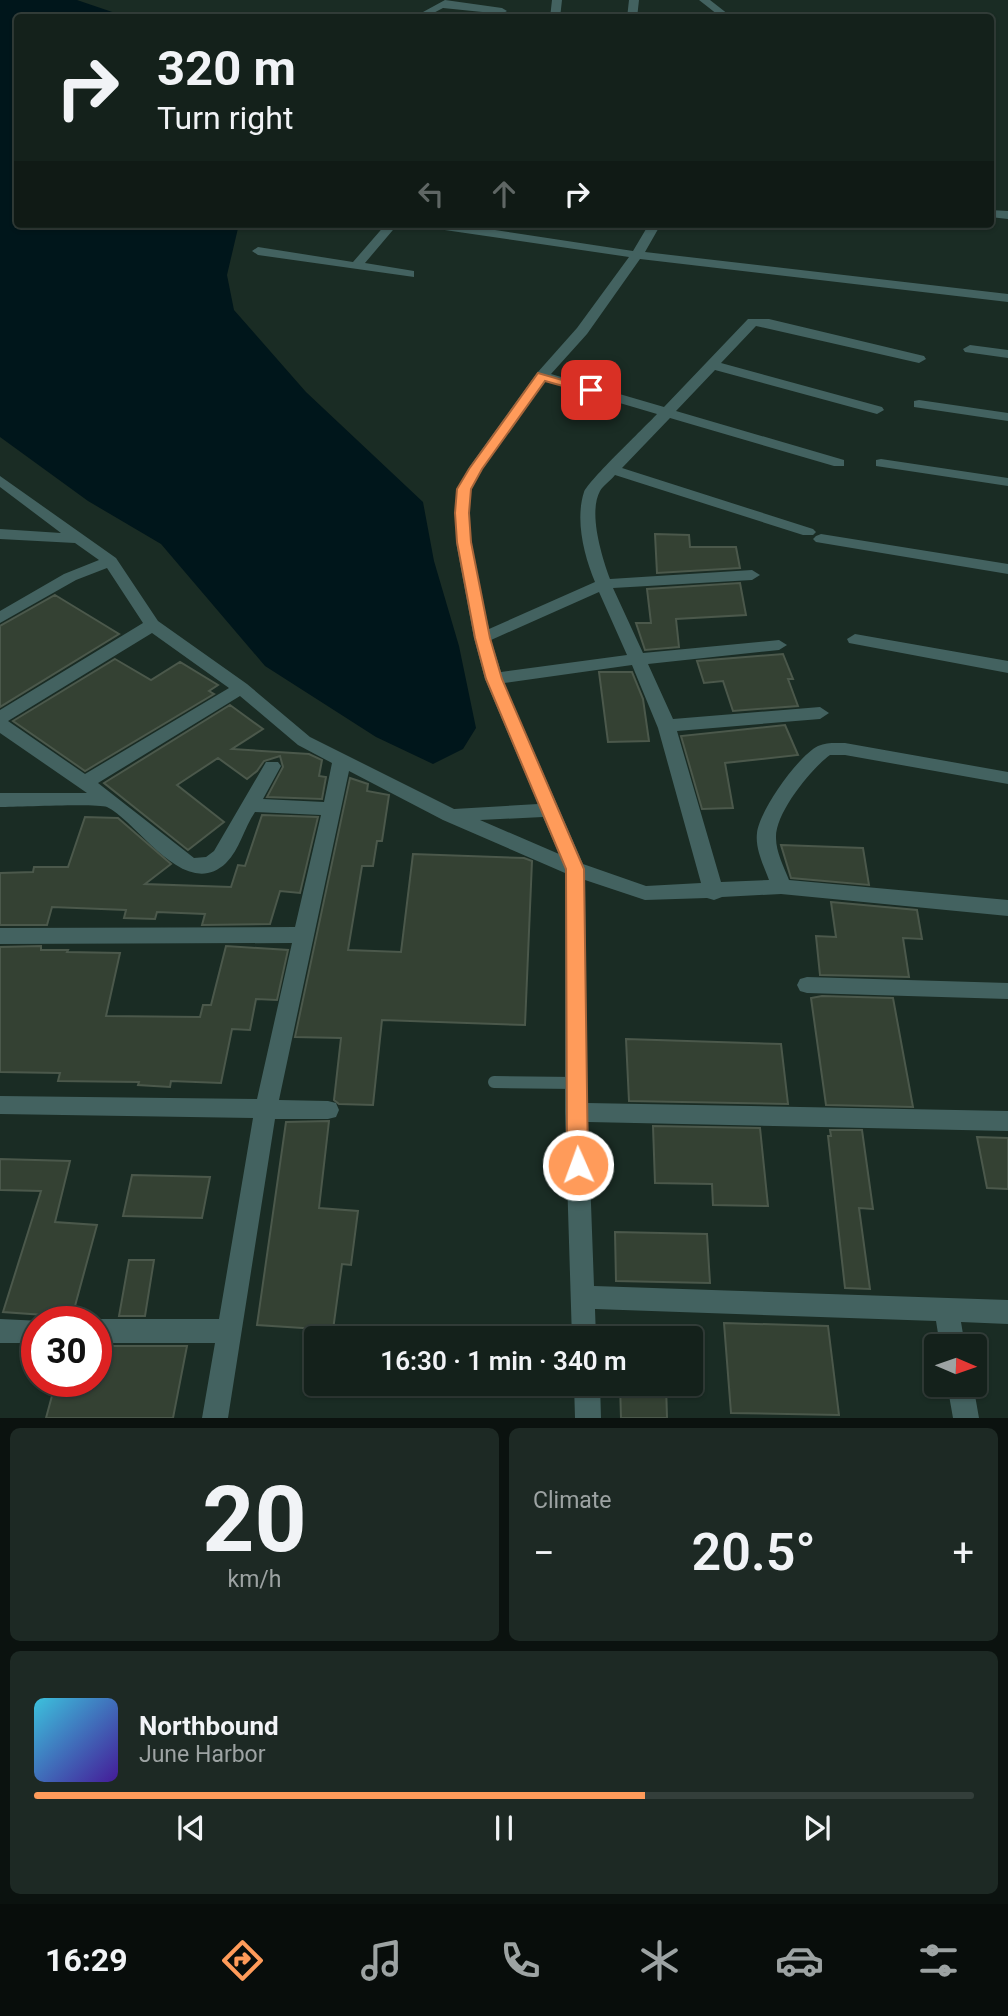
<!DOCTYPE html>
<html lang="en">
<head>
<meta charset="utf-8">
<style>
  body { margin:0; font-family:Roboto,sans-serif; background:#1d2924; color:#f1f3f6; height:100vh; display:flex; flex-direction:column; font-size:26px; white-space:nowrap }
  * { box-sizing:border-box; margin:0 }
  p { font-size:23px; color:#9da3a3 }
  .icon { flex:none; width:38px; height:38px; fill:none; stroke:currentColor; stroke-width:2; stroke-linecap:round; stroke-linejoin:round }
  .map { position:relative; height:1418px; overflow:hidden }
  .panel { display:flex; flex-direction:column; gap:10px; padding:10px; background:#0b120f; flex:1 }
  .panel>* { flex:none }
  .guide { position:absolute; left:14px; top:14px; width:980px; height:214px; border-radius:7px; box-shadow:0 2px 5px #0004,0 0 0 2px #333e3a; background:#14211b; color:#f1f3f6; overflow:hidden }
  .needle { width:46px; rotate:92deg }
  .fabs { position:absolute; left:924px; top:1334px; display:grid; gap:14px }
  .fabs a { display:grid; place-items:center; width:63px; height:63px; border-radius:7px; background:#14211b; box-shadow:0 2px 5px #0004,0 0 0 2px #333e3a; font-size:35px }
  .speed { position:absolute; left:21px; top:1306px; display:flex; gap:14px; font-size:35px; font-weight:700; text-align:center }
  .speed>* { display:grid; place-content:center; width:91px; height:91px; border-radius:50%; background:#14211b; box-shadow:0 2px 5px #0004,0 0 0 2px #333e3a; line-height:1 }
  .speed .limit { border:10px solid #d22; background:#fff; color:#111 }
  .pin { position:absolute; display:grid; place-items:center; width:60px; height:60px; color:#fff; margin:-30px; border-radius:14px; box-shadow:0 4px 10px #0006 }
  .me { position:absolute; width:77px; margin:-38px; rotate:358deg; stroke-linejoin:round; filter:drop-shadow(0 0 5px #0008) }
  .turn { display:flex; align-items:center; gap:24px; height:147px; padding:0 28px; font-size:32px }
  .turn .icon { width:91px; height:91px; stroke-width:2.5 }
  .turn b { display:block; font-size:49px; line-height:60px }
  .lanes { display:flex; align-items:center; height:66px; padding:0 28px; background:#0003; justify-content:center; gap:35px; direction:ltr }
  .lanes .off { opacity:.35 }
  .big { font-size:52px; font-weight:600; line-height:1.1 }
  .panel .tile { flex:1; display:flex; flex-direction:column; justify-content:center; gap:10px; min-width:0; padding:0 24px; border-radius:10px; background:#1d2924 }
  .panel .dial { align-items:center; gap:0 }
  .dial b { font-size:91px; line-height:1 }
  .song { display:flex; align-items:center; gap:21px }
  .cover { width:84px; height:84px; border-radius:10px; background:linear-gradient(135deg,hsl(190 70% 55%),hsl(260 70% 35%)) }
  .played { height:7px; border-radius:4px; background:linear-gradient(90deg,#ff9b5a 65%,#333e3a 65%) }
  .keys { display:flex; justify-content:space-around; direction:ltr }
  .heat { display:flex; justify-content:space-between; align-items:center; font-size:38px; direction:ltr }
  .panel .tiles { flex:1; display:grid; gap:10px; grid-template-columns:1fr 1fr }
  .tile:last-child { grid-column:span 2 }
  .trip { position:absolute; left:304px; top:1326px; width:399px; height:70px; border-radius:7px; background:#14211b; box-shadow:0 2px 5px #0004,0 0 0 2px #333e3a; font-weight:600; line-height:70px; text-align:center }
  .dock { display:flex; height:112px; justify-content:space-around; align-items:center; background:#080d0b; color:#9da3a3 }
  .dock .icon { width:49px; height:49px }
  .dock .current { color:#ff9b5a }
  .dock b { font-size:32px; color:#f1f3f6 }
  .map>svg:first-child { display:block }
  .water { fill:#00161b }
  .building { fill:#344133; stroke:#4b584b; stroke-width:2 }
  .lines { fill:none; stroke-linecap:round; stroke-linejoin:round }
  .lane { stroke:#436260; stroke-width:12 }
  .street { fill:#436260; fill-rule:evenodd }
  .route { fill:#ff9b5a; stroke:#a6653a; stroke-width:2 }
</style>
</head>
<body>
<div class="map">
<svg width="1008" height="1418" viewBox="0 0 1008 1418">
  <rect width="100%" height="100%" fill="#1a2c24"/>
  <path class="water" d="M0 0H77L127 17 18 18V224H239L227 275 234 310 306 392 423 502 434 561 459 646 476 728 463 749 433 764 376 737 265 666 161 544 88 501 0 437Z"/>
  <path class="building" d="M655 534 689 535 690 547H736L740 568 657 573Z
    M740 583 746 615 676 619 679 647 645 650 636 623H651L647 589Z
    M55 595 119 634 0 707V626Z
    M783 654 793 679H788L798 706 733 711 723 681 704 683 697 661Z
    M115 659 151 680 180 662 218 685 209 691 214 694 85 771 13 721Z
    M599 672H632L643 699 649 741 608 742Z
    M230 705 263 729 232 749 309 754 322 760 319 776 326 777 322 799 267 797 283 767 280 756 264 761 257 771 247 779 218 758 177 785 224 822 188 850 104 783Z
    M785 725 798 755 725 763 733 808 702 809 681 736Z
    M350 778 368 784 367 791 389 795 382 841H377L373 866H362L348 950 401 952 413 854 524 858 532 861 525 1025 382 1020 373 1105 339 1104 334 1100 341 1038 295 1037Z
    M262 815 318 817 300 893 280 891 270 924 202 925 205 914 157 912 155 919 124 918 126 910 52 907 47 925H0V873L33 872 34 867H68L85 817 118 818 171 864 145 884 231 887 238 865 245 866Z
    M781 845 863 848 869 885 791 878Z
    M831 902 917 910 922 939 903 938 909 977 820 975 816 936 836 937Z
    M41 946V950H68L67 952 120 953 106 1016 200 1017 203 1005H211L226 946 288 950 277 1000 256 999 250 1030 232 1029 221 1083 171 1081 170 1087 138 1085 139 1082 58 1081 60 1073 0 1072V947Z
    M822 996 893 998 913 1107 826 1105 811 998Z
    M626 1039 781 1044 788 1104 629 1101Z
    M329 1121 319 1208 358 1211 351 1265 342 1264 333 1330 257 1325 286 1122Z
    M653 1126 760 1128 768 1206 713 1205 712 1184 655 1183Z
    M830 1130H862L873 1209 859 1208 870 1289 845 1288 828 1136H831Z
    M977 1137 1008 1138V1189L987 1188Z
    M0 1159 70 1161 55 1222 97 1225 72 1317 3 1312 41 1191 0 1190Z
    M132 1175 210 1177 202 1218 123 1216Z
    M615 1232 707 1234 710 1283 616 1281Z
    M129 1260H154L145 1316H119Z
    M724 1323 828 1326 839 1415 731 1413Z
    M96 1346H187L173 1418H46L56 1381H96Z
    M620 1384H666L667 1418H621Z"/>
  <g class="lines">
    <path class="lane" d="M494 1082 575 1083"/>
    <path class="street" d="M445 0 502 8 507 11 502 14 443 8 424 18H412Z
      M552 0H562L560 18H550Z
      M629 0H639L637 18H627Z
      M699 0H710L733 18H722Z
      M990 210 1008 211V219L990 217Z
      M386 224H398L365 263 414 271V277L258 255 252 251 258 247 353 262Z
      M425 224H455L633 251 649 224H661L645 252 1008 294V302L640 259 587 334 551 374 664 407 748 319H769L924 356 926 359 919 363 756 326 721 363 882 407 884 410 877 414 715 370 676 411 844 460V466H834L670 418 622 468 813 529 816 532 813 535H803L615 475C611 480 603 486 600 491 588 513 602 557 610 579L752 570 760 575 752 580 613 588 643 653 779 640 787 645 779 650 648 664 673 719 820 707 829 713 820 719 677 731 721 882 769 880C764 866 755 849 757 833 759 811 798 756 818 746 827 742 836 743 845 743L1008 772V784L845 755H830C811 769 775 813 776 838 776 852 784 867 789 880L1008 900V916L781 894 722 897 714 900 707 898 645 900 585 880 587 1103 1008 1111V1131L588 1122 594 1286 1008 1300V1324L961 1322 965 1346H940L936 1321 595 1309 596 1339H572L565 1112V873L443 820 349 771 279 1100 328 1101 336 1103 339 1110 336 1117 328 1119H275L228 1418H202L215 1343H96V1321H91L96 1319H219L253 1118 0 1114V1096L257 1099 292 943 0 944V928L295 927 321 815 255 812C244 828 240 849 226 863 185 902 139 823 107 807 97 803 17 807 0 807V793H87L0 733V710L143 623 107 568 76 580 0 623V611L64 574 99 560 75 543 0 539V529L61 533 0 487V476L116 558 158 621 247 684 310 737 454 809 538 804 485 679 474 638 456 542 457 489 470 466 537 373 577 328 629 257 431 228ZM545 381 657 414C644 428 589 480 584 492 575 520 584 556 595 582L489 629C482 593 461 523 471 489 479 464 528 406 545 381ZM599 592 627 655 501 672 491 640ZM152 633 229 688 85 774 8 721ZM632 665 658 728 701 883 646 886 583 864 504 683ZM240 696 298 745 332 763 324 802 263 799 281 766 278 762H266L214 851 206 857 194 858 98 783ZM543 817 559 854 480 820Z
      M970 345 1008 350V358L965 352 963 349Z
      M919 400 1008 413V421L914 407V401Z
      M881 459 1008 478V486L876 466V460Z
      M821 534 1008 564V574L816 542 813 539 816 536Z
      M855 634 1008 661V673L849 643 847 639Z
      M807 977 1008 983V999L807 993 800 991 797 985 800 979Z
      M0 1319 42 1321H37V1343H0Z
      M574 1384H600L601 1418H575Z
      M947 1384H973L979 1418H953Z"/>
  </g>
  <path class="route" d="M538 373 597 390 591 394 545 381 482 469 471 489 469 513 471 542 490 638 502 679 584 869 588 1165 585 1171 578 1174 570 1171 567 1165 566 869 486 679 475 638 457 542 455 513 457 489 469 469Z"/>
</svg>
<div class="fabs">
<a><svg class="needle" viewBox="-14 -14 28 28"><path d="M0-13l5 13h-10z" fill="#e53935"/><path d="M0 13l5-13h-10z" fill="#9da3a3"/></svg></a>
</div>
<div class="speed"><div class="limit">30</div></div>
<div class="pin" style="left:591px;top:390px;background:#d93025"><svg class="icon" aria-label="arrive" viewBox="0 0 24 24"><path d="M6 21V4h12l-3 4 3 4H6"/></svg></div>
<svg class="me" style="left:578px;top:1165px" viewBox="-20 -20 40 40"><circle r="17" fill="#ff9b5a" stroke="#fff" stroke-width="3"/><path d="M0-11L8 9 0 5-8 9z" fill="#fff"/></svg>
<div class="trip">16:30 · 1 min · 340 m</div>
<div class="guide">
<div class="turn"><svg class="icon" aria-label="right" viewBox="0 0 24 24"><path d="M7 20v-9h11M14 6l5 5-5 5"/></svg><div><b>320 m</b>Turn right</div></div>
<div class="lanes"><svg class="icon off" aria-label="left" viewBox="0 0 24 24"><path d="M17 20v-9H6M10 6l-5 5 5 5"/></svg><svg class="icon off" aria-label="ahead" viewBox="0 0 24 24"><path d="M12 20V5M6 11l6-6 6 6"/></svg><svg class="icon" aria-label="right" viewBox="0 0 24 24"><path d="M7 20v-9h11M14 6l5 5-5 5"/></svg></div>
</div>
</div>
<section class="panel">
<div class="tiles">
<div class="tile dial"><b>20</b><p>km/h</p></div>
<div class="tile"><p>Climate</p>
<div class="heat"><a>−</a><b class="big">20.5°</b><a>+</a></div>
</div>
<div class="tile">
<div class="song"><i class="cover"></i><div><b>Northbound</b><p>June Harbor</p></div></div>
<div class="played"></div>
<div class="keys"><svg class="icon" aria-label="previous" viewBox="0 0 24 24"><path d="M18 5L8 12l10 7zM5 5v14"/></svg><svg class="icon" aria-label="pause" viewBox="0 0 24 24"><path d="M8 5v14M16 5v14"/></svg><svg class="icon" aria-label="next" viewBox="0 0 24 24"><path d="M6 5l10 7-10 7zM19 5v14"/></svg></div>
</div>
</div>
</section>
<nav class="dock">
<b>16:29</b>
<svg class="icon current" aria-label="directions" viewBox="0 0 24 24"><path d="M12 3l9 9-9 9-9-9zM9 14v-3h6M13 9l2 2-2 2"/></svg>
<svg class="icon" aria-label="music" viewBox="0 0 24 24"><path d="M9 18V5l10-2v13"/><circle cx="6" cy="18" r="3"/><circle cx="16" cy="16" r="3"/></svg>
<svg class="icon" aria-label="phone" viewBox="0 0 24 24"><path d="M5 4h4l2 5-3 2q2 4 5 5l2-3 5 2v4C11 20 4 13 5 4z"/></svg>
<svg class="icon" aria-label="climate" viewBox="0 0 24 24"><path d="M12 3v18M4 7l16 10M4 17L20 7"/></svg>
<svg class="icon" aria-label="car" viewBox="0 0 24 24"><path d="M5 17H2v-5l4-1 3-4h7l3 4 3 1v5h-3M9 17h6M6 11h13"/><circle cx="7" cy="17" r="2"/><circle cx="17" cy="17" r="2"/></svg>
<svg class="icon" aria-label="filters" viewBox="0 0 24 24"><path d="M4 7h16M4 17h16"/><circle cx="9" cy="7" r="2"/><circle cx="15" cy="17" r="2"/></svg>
</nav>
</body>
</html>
